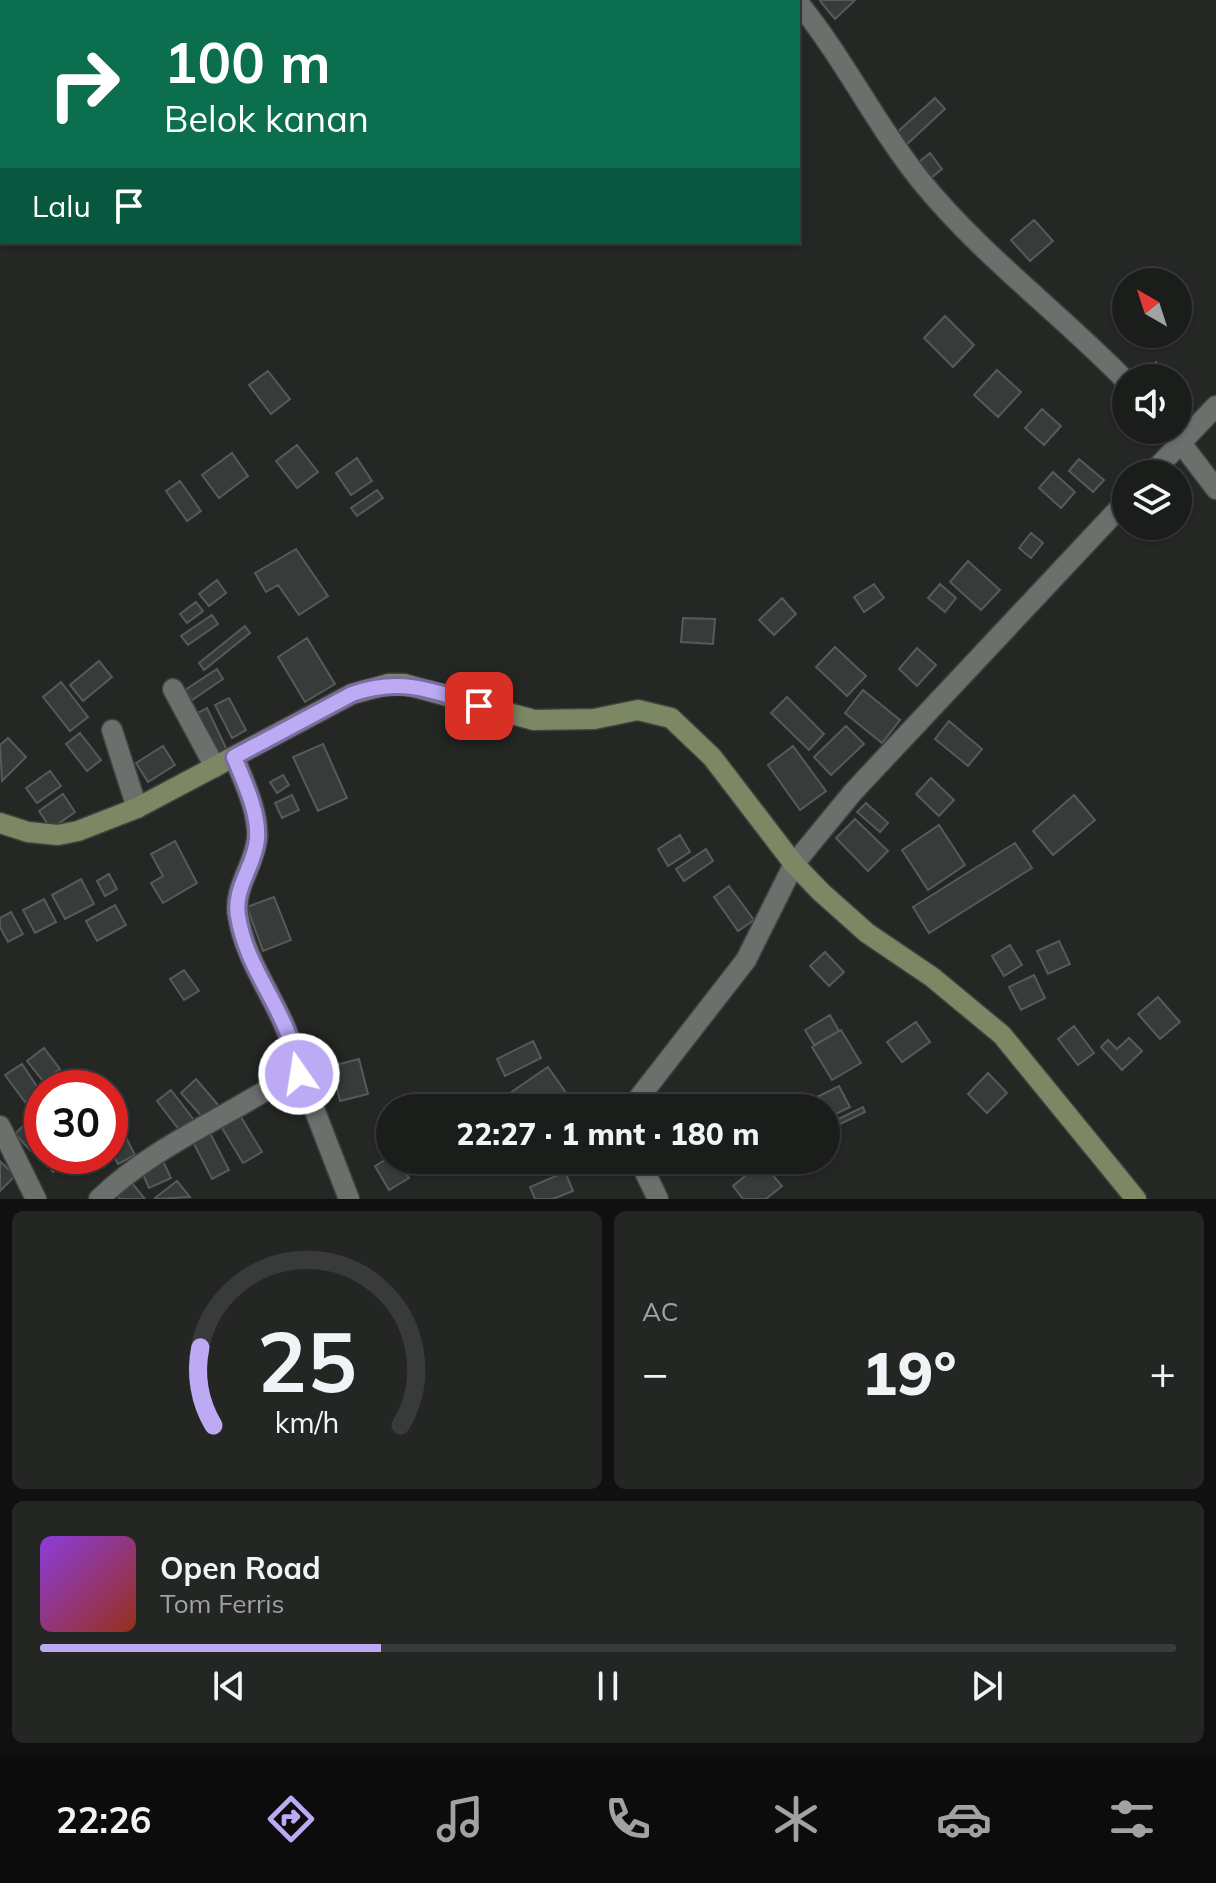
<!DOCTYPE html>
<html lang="id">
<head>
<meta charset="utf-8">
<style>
  body { margin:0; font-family:Mulish,sans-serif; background:#242624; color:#f1f3f6; height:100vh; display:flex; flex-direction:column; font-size:30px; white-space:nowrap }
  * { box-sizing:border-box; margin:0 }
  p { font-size:26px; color:#a0a2a3 }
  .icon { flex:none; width:44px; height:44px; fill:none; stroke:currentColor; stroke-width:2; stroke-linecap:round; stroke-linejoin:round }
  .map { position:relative; height:1199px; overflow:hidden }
  .drawer { display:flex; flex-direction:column; gap:12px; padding:12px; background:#0f100f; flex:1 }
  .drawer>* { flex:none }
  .hud { position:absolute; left:0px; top:0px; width:800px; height:244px; box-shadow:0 2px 6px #0004,0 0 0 2px #393b3a; background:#0b6e4f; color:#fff; overflow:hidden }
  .needle { width:52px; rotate:321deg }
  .fabs { position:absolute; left:1112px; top:268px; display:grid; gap:16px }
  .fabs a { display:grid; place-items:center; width:80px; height:80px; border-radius:50%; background:#1b1d1b; box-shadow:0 2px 6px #0004,0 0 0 2px #393b3a; font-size:40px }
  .speed { position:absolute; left:24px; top:1070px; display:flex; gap:16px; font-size:40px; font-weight:700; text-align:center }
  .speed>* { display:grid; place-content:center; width:104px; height:104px; border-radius:50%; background:#1b1d1b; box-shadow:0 2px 6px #0004,0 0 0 2px #393b3a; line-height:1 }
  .speed .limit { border:12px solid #d22; background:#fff; color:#111 }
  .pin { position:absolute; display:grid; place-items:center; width:68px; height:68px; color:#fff; margin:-34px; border-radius:16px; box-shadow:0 4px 12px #0006 }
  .me { position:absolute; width:88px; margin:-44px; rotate:347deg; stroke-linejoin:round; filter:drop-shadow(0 0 6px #0008) }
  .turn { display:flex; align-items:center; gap:28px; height:168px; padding:0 32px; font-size:36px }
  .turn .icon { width:104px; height:104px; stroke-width:2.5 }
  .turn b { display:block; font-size:56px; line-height:68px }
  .then { display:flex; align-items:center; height:76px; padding:0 32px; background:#0003; gap:16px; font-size:30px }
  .big { font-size:60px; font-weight:800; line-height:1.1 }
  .drawer .card { flex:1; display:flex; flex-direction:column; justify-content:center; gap:12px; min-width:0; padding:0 28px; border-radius:12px; background:#242624 }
  .drawer .dial { align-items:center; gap:0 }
  .dial svg { height:208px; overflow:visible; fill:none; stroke:#393b3a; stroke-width:7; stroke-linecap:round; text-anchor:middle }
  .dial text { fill:#f1f3f6; stroke:none }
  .song { display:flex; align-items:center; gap:24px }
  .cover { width:96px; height:96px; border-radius:12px; background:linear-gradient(135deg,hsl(270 70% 55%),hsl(10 70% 35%)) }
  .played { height:8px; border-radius:4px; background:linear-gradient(90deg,#bcaaf5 30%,#393b3a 30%) }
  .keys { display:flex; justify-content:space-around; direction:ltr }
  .heat { display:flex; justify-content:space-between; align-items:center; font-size:44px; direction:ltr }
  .drawer .tiles { flex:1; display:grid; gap:12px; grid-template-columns:1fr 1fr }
  .card:last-child { grid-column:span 2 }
  .trip { position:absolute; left:376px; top:1094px; width:464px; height:80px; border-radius:40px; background:#1b1d1b; box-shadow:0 2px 6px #0004,0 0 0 2px #393b3a; font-weight:800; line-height:80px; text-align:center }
  .tabs { display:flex; height:128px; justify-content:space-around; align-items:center; background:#0b0c0b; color:#a0a2a3 }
  .tabs .icon { width:56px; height:56px }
  .tabs .current { color:#bcaaf5 }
  .tabs b { font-size:36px; color:#f1f3f6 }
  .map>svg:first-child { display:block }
  .building { fill:#373c3b; stroke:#555b59; stroke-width:2 }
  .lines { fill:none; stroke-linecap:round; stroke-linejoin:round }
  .street-casing { stroke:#3f423f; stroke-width:23 }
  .secondary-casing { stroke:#3f423f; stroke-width:23 }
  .street { stroke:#6c706d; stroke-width:20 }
  .secondary { stroke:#7c8764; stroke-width:20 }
  .route-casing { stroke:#7a6e9f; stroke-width:20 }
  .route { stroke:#bcaaf5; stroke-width:14 }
</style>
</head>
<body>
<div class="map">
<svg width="1216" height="1199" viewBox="0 0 1216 1199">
  <rect width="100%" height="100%" fill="#242724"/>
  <path class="building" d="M855 0 835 19 820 1 821 0Z
    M935 98 945 109 905 146 895 134Z
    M930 153 942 169 931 178 919 162Z
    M1034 220 1053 241 1030 261 1011 240Z
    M945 316 974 345 953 367 924 338Z
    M1156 362 1170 378H1139Z
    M997 370 1021 392 998 417 974 395Z
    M268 371 290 399 271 414 249 385Z
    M1042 409 1061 426 1044 445 1025 428Z
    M297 445 318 472 297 488 276 461Z
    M232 453 248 476 219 498 202 475Z
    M357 458 372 481 351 495 336 473Z
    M1079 459 1104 480 1093 492 1069 471Z
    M1053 472 1075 492 1061 508 1039 488Z
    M180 481 201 511 187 521 166 491Z
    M377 490 383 498 357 516 351 508Z
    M1031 533 1043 543 1031 558 1019 548Z
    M296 549 328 596 299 615 278 585 266 592 255 573Z
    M968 561 1000 590 981 610 950 582Z
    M217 580 226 593 209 606 199 594Z
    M874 584 884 598 864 612 854 597Z
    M940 584 956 598 945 612 928 598Z
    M782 598 796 614 774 635 759 620Z
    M196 602 203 611 187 623 180 614Z
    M212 615 218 624 188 645 181 636Z
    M683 618 715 619 713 644 681 642Z
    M245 626 250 633 204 670 199 663Z
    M307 638 335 684 305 702 278 657Z
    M835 647 866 676 847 696 816 667Z
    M917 648 936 665 917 686 899 669Z
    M99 661 112 677 83 701 70 685Z
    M217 669 223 679 192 700 185 690Z
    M61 682 88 717 70 731 43 697Z
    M863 690 900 720 882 743 845 713Z
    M787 697 824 734 809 750 771 713Z
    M229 698 246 730 232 738 215 705Z
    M207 708 227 750 212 757 192 716Z
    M949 721 982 749 968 766 935 739Z
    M846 726 864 744 831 775 814 757Z
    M80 733 101 760 87 771 66 744Z
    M8 738 26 757 2 781 0 745Z
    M323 744 347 798 318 811 293 757Z
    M163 746 175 765 148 782 136 763Z
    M793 746 826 791 800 810 768 765Z
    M50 771 61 786 37 803 26 788Z
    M283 775 289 785 277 793 270 782Z
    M931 778 954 800 939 816 916 794Z
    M63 794 75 812 51 829 39 811Z
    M292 795 299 810 282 818 275 803Z
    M1074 795 1095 820 1053 855 1033 831Z
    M866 803 888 823 880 832 857 812Z
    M855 819 888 851 868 871 836 838Z
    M939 825 965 865 928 890 902 850Z
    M680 835 690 852 668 866 658 849Z
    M175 841 197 883 163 903 151 883 163 876 151 854Z
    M1015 843 1032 868 929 933 913 907Z
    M706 849 713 861 684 881 676 869Z
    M109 874 117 889 105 896 97 881Z
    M81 879 94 904 65 919 52 895Z
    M729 886 754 920 738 931 714 897Z
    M274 897 291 940 263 951 247 907Z
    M44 899 56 922 35 933 23 910Z
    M115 905 126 925 97 941 86 921Z
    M11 912 23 934 8 942 0 927V918Z
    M1059 941 1070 964 1048 974 1037 951Z
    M1010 945 1022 965 1004 976 992 956Z
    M825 952 844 972 829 986 810 966Z
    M184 970 199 991 184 1000 170 979Z
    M1034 975 1045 998 1021 1010 1009 987Z
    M1158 997 1180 1022 1160 1039 1138 1014Z
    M830 1015 839 1031 814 1045 805 1030Z
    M916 1022 930 1042 902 1062 887 1042Z
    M1074 1026 1094 1053 1078 1065 1058 1039Z
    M841 1030 861 1063 832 1080 812 1047Z
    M1129 1038 1142 1051 1122 1070 1101 1047 1108 1040 1117 1049Z
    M533 1041 541 1058 505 1076 497 1059Z
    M44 1048 60 1069 43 1081 27 1061Z
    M359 1059 368 1094 340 1101 332 1066Z
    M22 1064 40 1091 25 1102 5 1075Z
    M548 1067 569 1097 553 1108H520L510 1093Z
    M87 1070 95 1083 87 1088H59Z
    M988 1073 1007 1093 987 1113 968 1094Z
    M196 1079 219 1106 204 1119 181 1093Z
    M839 1086 850 1107 826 1119V1108H812L809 1101Z
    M171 1090 194 1120 180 1131 157 1101Z
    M863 1107 865 1112 826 1131V1125Z
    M38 1111 42 1115V1141L31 1151 15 1134Z
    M238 1112 262 1152 243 1163 219 1123Z
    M118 1122 135 1155 118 1164 110 1150V1127Z
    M210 1133 229 1170 212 1179 193 1142Z
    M54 1156H73L53 1172 46 1162Z
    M390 1157V1160H398L409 1178 389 1190 375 1166Z
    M0 1161 15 1176 0 1191Z
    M163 1161 171 1178 149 1188 141 1170Z
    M762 1162 782 1186 766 1199H743L733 1186Z
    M565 1172 573 1191 553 1199H535L530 1187Z
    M127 1177 145 1199H120L112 1190Z
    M177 1181 190 1197 156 1199 155 1198Z"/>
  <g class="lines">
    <defs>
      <path id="street" d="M796 0C843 56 875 124 921 181 981 255 1060 313 1126 381
        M1171 430 1216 489
        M1151 474 1216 406
        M173 689 215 767
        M112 730 137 808
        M234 757C244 782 259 812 257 839 254 866 233 888 238 916 248 974 289 1011 299 1074
        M631 1108 746 960 794 864 853 792 1126 501
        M0 1126 36 1199
        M639 1160 658 1199
        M99 1199C154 1145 230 1116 294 1073L303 1080 349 1199"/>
      <path id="secondary" d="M0 823 28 832 58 835 78 831 137 808 352 694 389 684H404L534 720 594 719 638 710 671 718 712 757 794 864 821 892 867 933 932 977 1002 1035 1136 1199"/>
    </defs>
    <use href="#street" class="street-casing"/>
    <use href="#secondary" class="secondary-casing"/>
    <use href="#street" class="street"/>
    <use href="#secondary" class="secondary"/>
  </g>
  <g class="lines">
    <defs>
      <path id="route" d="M299 1074C290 1011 247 974 238 916 233 888 255 866 257 839 259 812 244 782 234 757L352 694C401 677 432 690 479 706"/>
    </defs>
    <use href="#route" class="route-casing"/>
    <use href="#route" class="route"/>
  </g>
</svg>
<div class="fabs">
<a><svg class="needle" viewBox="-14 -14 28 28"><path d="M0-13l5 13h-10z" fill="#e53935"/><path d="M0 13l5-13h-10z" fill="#a0a2a3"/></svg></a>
<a><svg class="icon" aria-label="sound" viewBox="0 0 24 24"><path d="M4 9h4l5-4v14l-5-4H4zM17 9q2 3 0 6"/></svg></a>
<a><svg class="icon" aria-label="layers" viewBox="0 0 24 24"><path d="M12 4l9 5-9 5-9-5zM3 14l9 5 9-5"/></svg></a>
</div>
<div class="speed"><div class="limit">30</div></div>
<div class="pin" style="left:479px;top:706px;background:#d93025"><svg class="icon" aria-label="arrive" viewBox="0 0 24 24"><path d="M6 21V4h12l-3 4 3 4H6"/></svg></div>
<svg class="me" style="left:299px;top:1074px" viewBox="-20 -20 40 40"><circle r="17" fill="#bcaaf5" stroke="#fff" stroke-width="3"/><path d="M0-11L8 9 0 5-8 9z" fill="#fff"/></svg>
<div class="trip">22:27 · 1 mnt · 180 m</div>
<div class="hud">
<div class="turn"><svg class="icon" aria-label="right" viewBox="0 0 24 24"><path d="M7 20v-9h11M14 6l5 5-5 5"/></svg><div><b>100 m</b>Belok kanan</div></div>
<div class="then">Lalu<svg class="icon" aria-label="arrive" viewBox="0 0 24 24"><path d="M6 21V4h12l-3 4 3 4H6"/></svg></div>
</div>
</div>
<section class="drawer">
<div class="tiles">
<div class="card dial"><svg viewBox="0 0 100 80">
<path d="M14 69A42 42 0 1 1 86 69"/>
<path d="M14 69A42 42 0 0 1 9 39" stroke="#bcaaf5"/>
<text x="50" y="56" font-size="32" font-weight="700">25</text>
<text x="50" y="72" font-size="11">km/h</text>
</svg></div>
<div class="card"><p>AC</p>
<div class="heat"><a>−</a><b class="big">19°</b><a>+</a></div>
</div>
<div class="card">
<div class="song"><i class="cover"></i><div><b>Open Road</b><p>Tom Ferris</p></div></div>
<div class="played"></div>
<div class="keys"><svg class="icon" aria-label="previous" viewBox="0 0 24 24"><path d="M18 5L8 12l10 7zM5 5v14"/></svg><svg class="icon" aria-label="pause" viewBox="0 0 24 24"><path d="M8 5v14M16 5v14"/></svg><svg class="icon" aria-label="next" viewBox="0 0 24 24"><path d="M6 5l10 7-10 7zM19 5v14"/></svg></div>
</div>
</div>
</section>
<nav class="tabs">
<b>22:26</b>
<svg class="icon current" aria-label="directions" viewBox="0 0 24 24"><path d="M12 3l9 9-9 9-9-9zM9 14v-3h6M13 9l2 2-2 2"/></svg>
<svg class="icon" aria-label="music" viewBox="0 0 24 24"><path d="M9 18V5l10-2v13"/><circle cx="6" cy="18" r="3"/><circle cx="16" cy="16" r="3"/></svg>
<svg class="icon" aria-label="phone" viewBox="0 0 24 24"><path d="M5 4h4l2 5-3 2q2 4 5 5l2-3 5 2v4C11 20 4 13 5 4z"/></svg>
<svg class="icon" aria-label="climate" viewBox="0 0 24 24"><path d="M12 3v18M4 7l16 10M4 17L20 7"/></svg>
<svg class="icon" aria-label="car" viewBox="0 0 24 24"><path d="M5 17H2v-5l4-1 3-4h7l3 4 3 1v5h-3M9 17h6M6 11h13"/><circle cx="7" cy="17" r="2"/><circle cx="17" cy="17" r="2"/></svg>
<svg class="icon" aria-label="filters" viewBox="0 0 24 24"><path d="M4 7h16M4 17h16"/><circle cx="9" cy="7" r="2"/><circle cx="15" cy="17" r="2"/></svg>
</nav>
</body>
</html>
